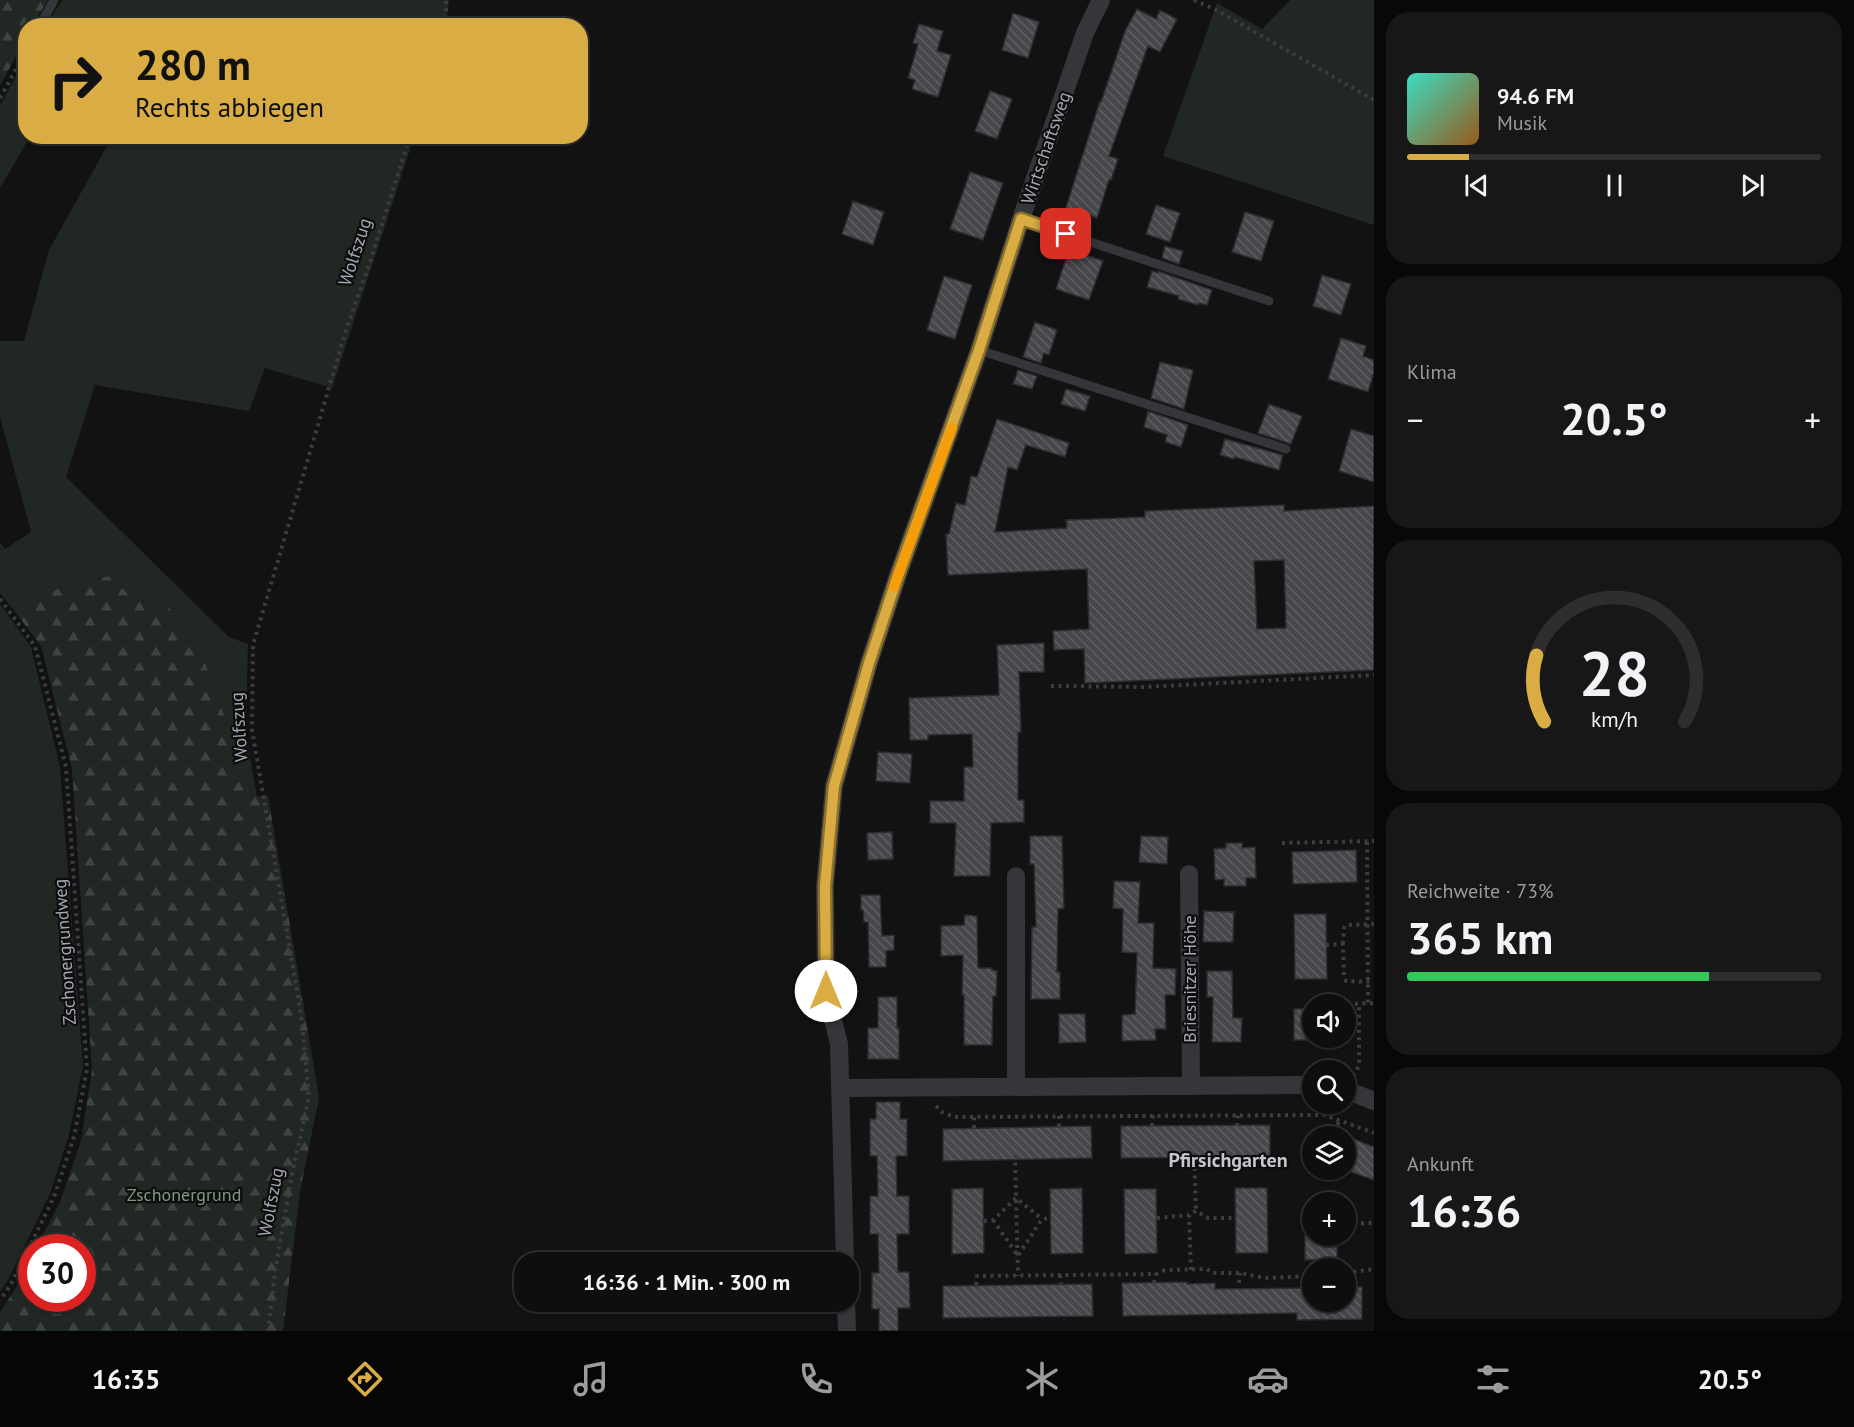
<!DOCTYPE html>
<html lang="de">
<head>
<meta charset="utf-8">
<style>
  body { margin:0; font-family:"PT Sans",sans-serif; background:#171717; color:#f1f3f6; height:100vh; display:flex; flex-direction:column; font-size:22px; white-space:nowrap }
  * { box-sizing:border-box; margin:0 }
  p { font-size:20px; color:#9b9c9e }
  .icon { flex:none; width:33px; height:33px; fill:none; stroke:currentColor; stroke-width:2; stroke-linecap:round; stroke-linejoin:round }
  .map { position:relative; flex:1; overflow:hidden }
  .details { display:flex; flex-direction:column; gap:12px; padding:12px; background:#080808; width:480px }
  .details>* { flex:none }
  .guide { position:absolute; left:18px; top:18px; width:570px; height:126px; border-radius:24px; box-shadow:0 2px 4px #0004,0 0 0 2px #2e2e2e; background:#d9ad44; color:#111; overflow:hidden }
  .buttons { position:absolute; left:1302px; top:994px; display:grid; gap:12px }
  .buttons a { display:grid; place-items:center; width:54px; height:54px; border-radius:50%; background:#0e0e0e; box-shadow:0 2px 4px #0004,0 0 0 2px #2e2e2e; font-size:30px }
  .speed { position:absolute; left:18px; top:1234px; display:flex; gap:12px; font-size:30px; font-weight:700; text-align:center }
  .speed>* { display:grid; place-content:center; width:78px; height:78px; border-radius:50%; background:#0e0e0e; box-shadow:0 2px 4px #0004,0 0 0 2px #2e2e2e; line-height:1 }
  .speed .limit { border:9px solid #d22; background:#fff; color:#111 }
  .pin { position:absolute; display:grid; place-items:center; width:51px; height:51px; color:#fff; margin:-26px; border-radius:12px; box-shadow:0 3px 9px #0006 }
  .me { position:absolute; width:66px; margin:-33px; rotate:0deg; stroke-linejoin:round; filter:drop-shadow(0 0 4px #0008) }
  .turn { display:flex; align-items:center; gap:21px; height:126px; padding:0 18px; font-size:27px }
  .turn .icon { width:78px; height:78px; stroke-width:2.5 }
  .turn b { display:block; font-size:42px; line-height:51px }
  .big { font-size:45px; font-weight:700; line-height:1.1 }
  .details .card { flex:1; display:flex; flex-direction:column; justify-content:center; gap:9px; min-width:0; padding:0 21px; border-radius:24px; background:#171717 }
  .details .dial { align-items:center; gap:0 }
  .dial svg { height:156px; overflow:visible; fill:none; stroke:#2e2e2e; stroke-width:7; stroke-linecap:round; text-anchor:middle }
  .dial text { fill:#f1f3f6; stroke:none }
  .song { display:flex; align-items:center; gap:18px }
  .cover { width:72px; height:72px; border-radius:9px; background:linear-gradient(135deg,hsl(170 70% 55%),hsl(30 70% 35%)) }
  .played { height:6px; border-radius:3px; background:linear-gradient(90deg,#d9ad44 15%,#2e2e2e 15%) }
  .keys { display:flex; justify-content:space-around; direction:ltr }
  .heat { display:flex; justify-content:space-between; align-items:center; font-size:33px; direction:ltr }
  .charge { height:9px; border-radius:4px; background:linear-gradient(90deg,#34c759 73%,#2e2e2e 0) }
  .trip { position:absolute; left:514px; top:1252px; width:345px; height:60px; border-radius:24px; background:#0e0e0e; box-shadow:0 2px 4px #0004,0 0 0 2px #2e2e2e; font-weight:700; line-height:60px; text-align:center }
  .tabs { display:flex; height:96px; justify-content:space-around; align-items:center; background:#060606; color:#9b9c9e }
  .tabs .icon { width:42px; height:42px }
  .tabs .selected { color:#d9ad44 }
  .tabs b { font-size:27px; color:#f1f3f6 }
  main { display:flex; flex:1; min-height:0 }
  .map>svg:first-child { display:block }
  .grass { fill:#212722 }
  .forest { fill:url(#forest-firs) }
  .building { fill:url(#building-back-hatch); stroke:#2c2c2f; stroke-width:1.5; fill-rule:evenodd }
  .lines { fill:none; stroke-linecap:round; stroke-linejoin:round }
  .path { stroke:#3b3d40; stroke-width:4; stroke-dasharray:3 4.5; stroke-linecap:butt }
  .service { stroke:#35363a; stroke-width:9 }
  .minor { stroke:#35363a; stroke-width:18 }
  .route-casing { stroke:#8d702c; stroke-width:15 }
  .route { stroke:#d9ad44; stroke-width:10 }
  .slow { stroke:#f59e0b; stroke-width:10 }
  .labels { text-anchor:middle; stroke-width:4.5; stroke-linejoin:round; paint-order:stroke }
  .street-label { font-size:18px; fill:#a5a8b2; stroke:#0d0d0e }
  .park-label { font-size:18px; fill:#7e9b81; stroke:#0d0d0e }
  .neighbourhood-label { font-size:20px; font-weight:bold; fill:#c5c7ce; stroke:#0d0d0e }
</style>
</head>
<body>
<main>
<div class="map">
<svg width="1374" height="1331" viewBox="0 0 1374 1331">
  <defs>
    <pattern id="forest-firs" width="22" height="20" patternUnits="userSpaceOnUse" patternTransform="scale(1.5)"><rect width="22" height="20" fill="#212722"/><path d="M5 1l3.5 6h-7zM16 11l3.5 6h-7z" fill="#3e4440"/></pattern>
    <pattern id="building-back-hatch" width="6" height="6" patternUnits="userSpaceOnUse" patternTransform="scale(1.5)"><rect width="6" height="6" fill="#46474b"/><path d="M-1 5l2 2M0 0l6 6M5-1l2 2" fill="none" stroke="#5e5f63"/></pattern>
  </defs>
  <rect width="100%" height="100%" fill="#121213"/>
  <path class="grass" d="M62 0H449L446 26 46 25Z
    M1290 0H1374V225L1163 156 1217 3 1262 29Z
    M25 59 26 136 30 137 0 188V106Z
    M112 137H414L332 388 265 368 249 411 95 385 66 477 229 637 248 644 246 733 257 797H254L169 608 131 597 110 576 65 586 12 608 0 593V542L5 549 31 532 0 417V341H24L49 250Z
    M0 604 31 647 60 767 83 1066 69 1135 50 1194 8 1280 0 1292Z"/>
  <path class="forest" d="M0 0H48L33 25 26 26 25 39 0 86Z
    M110 576 131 597 169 608 198 644 254 797 268 796 319 1097 300 1192 283 1331H0V1312L14 1291 31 1257 32 1299H82V1248H36L60 1202 81 1141 92 1069 72 769 41 646 12 608 65 586Z"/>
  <path class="building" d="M1137 9 1156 19 1160 10 1177 19 1160 52 1148 46 1109 156 1118 159 1111 180H1109L1097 218 1088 215 1083 230 1061 223 1100 101 1101 102 1125 31Z
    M1013 13 1039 22 1028 58 1002 50Z
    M919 24 943 31 937 51 951 55 938 97 912 89 915 80 908 78 918 44 913 43Z
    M990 91 1012 99 997 139 975 131Z
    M970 172 1003 183 983 240 950 229Z
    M853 201 884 212 873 245 842 234Z
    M1156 205 1180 213 1170 242 1146 234Z
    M1245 212 1274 221 1261 261 1232 252Z
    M1165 246 1183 251 1179 264 1162 258Z
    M1069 249 1103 261 1089 300 1056 289Z
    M1152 271 1158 273V271L1212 290 1207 305 1199 303 1198 305 1178 299 1179 296 1147 287Z
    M1322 275 1351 284 1341 315 1313 306Z
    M944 276 972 285 955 339 927 330Z
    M1035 322 1057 330 1049 355 1044 353 1041 363 1023 357Z
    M1341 338 1366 346 1363 356 1374 360V372L1368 392 1328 379Z
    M1160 362 1193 370 1184 409 1151 398Z
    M1018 370 1037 376 1032 389 1013 384Z
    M1066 389 1090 396 1085 411 1061 404Z
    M1269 404 1302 416 1291 444 1258 433Z
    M1148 411 1188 425 1181 447 1165 442 1167 435 1144 427Z
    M997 419 1069 443 1065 457 1026 445 1017 470 1008 467 995 532 1067 528 1066 520 1145 517V511L1284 505V511L1374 506V670L1085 683 1084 649 1054 650 1053 631 1089 629 1087 569 948 575 946 534H949L956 503 965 505 971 476 977 477ZM1284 560 1286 628 1257 629 1254 561Z
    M1351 429 1374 436V482L1339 471Z
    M1225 439 1283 455 1279 470 1235 457 1234 459 1220 455Z
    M1044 643V672H1019L1021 732H1018V800H1024V822L991 823 990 876H954L956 823H930V801H964V767H973L972 734 928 735V740H910L909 698 999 695 997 645Z
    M878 752 912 754 910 783 876 781Z
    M892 832 893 859 868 860 867 833Z
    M1030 836H1062L1064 908 1058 909 1057 972H1060V999H1031L1032 927H1036L1034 864H1030Z
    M1141 836 1168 837 1167 864 1139 862Z
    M1226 843H1242V848L1255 847 1256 878H1246V886H1224V879L1215 880 1214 849 1226 848Z
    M1356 850 1357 882 1293 884 1292 852Z
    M1114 881 1140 882 1138 923H1154L1153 968 1176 969 1175 995H1165L1166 1029H1155L1156 1040 1122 1041V1015L1135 1014 1137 953 1122 952 1123 909 1113 908Z
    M861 895H880L882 936 894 935V950L886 951V967H869L868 922H864L863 910H861Z
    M1204 911 1234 912 1233 942H1203Z
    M1294 914H1326L1327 979H1295Z
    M965 915 977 916 978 968H992V970L997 971 996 996H993L992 1045H964V995H962L963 955 941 956V926L964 925Z
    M1207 971H1232L1233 1018H1242L1241 1042H1212L1213 997H1207Z
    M878 997H897V1028H899V1059H868V1028H878Z
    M1294 1009H1312V1040H1294Z
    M1059 1014H1085L1086 1042 1059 1043Z
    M876 1102H900V1119H907V1156H896L897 1196H909V1234H897L898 1272H909L910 1308H898V1331H879V1309H872V1273H879L878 1234H870V1196H878L877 1156H870V1119H876Z
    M1270 1125V1157L1121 1158V1126Z
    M1091 1126 1092 1158 943 1161V1129Z
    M1346 1136 1374 1147V1180L1346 1170Z
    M983 1188 984 1253 952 1254V1189Z
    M1082 1188 1083 1253 1051 1254 1050 1189Z
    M1235 1188H1267L1268 1253H1236Z
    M1124 1189H1156L1157 1253 1125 1254Z
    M1305 1236H1337V1259L1305 1260Z
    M1187 1282V1284L1215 1283V1289L1312 1288V1302H1346V1287H1362V1319L1297 1320V1313L1123 1316 1122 1283Z
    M1092 1284 1093 1316 943 1318V1286Z"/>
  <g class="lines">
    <path class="path" d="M1194 0 1218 11 1374 100
      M444 26 446 13V0
      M0 98 26 51
      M0 599 35 646 66 767 87 1069 74 1137 54 1197 10 1286 0 1300
      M1051 686 1143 687 1374 675
      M1367 842 1368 1003
      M1282 843 1374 841
      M1343 944 1344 928 1346 925 1374 924
      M1326 945 1343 944 1344 977 1346 981 1374 982
      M1325 1005 1374 1003
      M1353 1076 1359 1066V1003
      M936 1106 942 1112 954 1117 1325 1115 1374 1133
      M1059 1116V1127
      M1152 1126 1153 1115
      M1237 1126 1238 1114
      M974 1128V1117
      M1335 1132 1339 1121
      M1194 1153 1196 1211
      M1015 1155 1018 1276
      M1157 1218 1189 1215
      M993 1220 1018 1256 1042 1219 1051 1218
      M984 1221 993 1220 1016 1198 1042 1219
      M1346 1224 1374 1223
      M1191 1270 1189 1215 1196 1211 1208 1218H1236
      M1346 1273 1374 1269
      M1060 1275 1061 1284
      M1154 1283 1156 1274
      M1239 1283 1240 1273
      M976 1285 977 1276 1156 1274 1165 1270 1207 1269 1213 1273H1240L1265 1278 1312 1276
      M268 1331 275 1272 292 1174 309 1097 301 1014 252 730 253 645 346 330 369 265 410 136"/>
    <path class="service" d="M43 20 54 0
      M1021 219 1269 301
      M979 350 1286 449"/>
    <path class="minor" d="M1189 874 1191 1085
      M1016 876V1086
      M840 1088 1312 1085
      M1346 1090 1374 1101
      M845 1263 839 1044 826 991 825 886 834 786 869 663 898 575 979 350 1021 219 1085 33 1101 0
      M846 1302 847 1331"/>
  </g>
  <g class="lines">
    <defs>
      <path id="route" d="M826 991 825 886 834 786 869 663 898 575 979 350 1021 219 1066 234"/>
    </defs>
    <use href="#route" class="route-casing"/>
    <use href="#route" class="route"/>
    <path class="slow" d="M894 587 952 428"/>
  </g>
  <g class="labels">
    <g class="street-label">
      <text transform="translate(1046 148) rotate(-71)" y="6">Wirtschaftsweg</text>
      <text transform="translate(355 252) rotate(-72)" y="6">Wolfszug</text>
      <text transform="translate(239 727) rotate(-94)" y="6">Wolfszug</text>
      <text transform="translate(65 952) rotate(-94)" y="6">Zschonergrundweg</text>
      <text transform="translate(1190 979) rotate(-90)" y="6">Briesnitzer Höhe</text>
      <text transform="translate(271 1202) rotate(-79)" y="6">Wolfszug</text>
    </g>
    <g class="park-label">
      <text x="184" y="1201">Zschonergrund</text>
    </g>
    <g class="neighbourhood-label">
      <text x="1228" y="1167">Pfirsichgarten</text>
    </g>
  </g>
</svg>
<div class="buttons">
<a><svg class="icon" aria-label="sound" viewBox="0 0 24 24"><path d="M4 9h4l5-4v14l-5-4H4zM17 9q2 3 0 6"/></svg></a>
<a><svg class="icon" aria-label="search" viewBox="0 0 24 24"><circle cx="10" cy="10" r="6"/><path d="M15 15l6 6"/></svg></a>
<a><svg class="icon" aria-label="layers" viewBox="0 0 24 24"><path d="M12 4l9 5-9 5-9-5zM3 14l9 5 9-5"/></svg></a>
<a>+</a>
<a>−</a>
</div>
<div class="speed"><div class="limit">30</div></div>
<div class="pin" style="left:1066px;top:234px;background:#d93025"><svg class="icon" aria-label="arrive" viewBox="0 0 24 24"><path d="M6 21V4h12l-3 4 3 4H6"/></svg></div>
<svg class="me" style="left:826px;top:991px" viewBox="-20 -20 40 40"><circle r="19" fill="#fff"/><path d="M0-13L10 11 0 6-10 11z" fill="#d9ad44"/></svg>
<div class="trip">16:36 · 1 Min. · 300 m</div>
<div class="guide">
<div class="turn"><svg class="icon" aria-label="right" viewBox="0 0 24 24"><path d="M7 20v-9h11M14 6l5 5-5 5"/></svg><div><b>280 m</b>Rechts abbiegen</div></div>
</div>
</div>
<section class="details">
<div class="card">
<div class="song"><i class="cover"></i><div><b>94.6 FM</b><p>Musik</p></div></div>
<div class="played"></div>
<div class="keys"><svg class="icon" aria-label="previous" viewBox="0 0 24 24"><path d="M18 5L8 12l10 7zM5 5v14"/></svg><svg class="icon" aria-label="pause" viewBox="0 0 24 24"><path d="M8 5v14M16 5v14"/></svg><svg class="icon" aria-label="next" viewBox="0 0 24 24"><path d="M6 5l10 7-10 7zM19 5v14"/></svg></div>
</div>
<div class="card"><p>Klima</p>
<div class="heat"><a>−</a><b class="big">20.5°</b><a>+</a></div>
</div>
<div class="card dial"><svg viewBox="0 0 100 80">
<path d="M14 69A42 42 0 1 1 86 69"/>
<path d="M14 69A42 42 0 0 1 10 35" stroke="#d9ad44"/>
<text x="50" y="56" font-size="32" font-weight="700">28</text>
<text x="50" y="72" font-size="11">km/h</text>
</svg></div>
<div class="card"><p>Reichweite · 73%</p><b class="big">365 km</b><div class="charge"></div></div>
<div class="card"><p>Ankunft</p><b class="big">16:36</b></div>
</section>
</main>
<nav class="tabs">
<b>16:35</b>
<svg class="icon selected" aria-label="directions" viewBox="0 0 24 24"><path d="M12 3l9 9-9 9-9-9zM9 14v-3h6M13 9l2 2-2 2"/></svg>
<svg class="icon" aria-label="music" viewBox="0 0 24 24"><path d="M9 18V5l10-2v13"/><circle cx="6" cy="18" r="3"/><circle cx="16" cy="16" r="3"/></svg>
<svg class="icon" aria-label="phone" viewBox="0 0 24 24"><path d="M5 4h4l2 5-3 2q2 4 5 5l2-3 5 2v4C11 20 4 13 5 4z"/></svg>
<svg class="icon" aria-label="climate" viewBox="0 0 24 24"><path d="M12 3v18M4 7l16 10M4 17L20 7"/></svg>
<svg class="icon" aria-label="car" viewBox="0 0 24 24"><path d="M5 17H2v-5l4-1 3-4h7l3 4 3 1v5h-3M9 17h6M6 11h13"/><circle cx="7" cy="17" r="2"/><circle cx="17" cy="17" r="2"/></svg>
<svg class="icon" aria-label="filters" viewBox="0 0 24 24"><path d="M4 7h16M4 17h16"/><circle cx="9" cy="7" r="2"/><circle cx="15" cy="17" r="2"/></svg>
<b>20.5°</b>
</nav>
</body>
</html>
